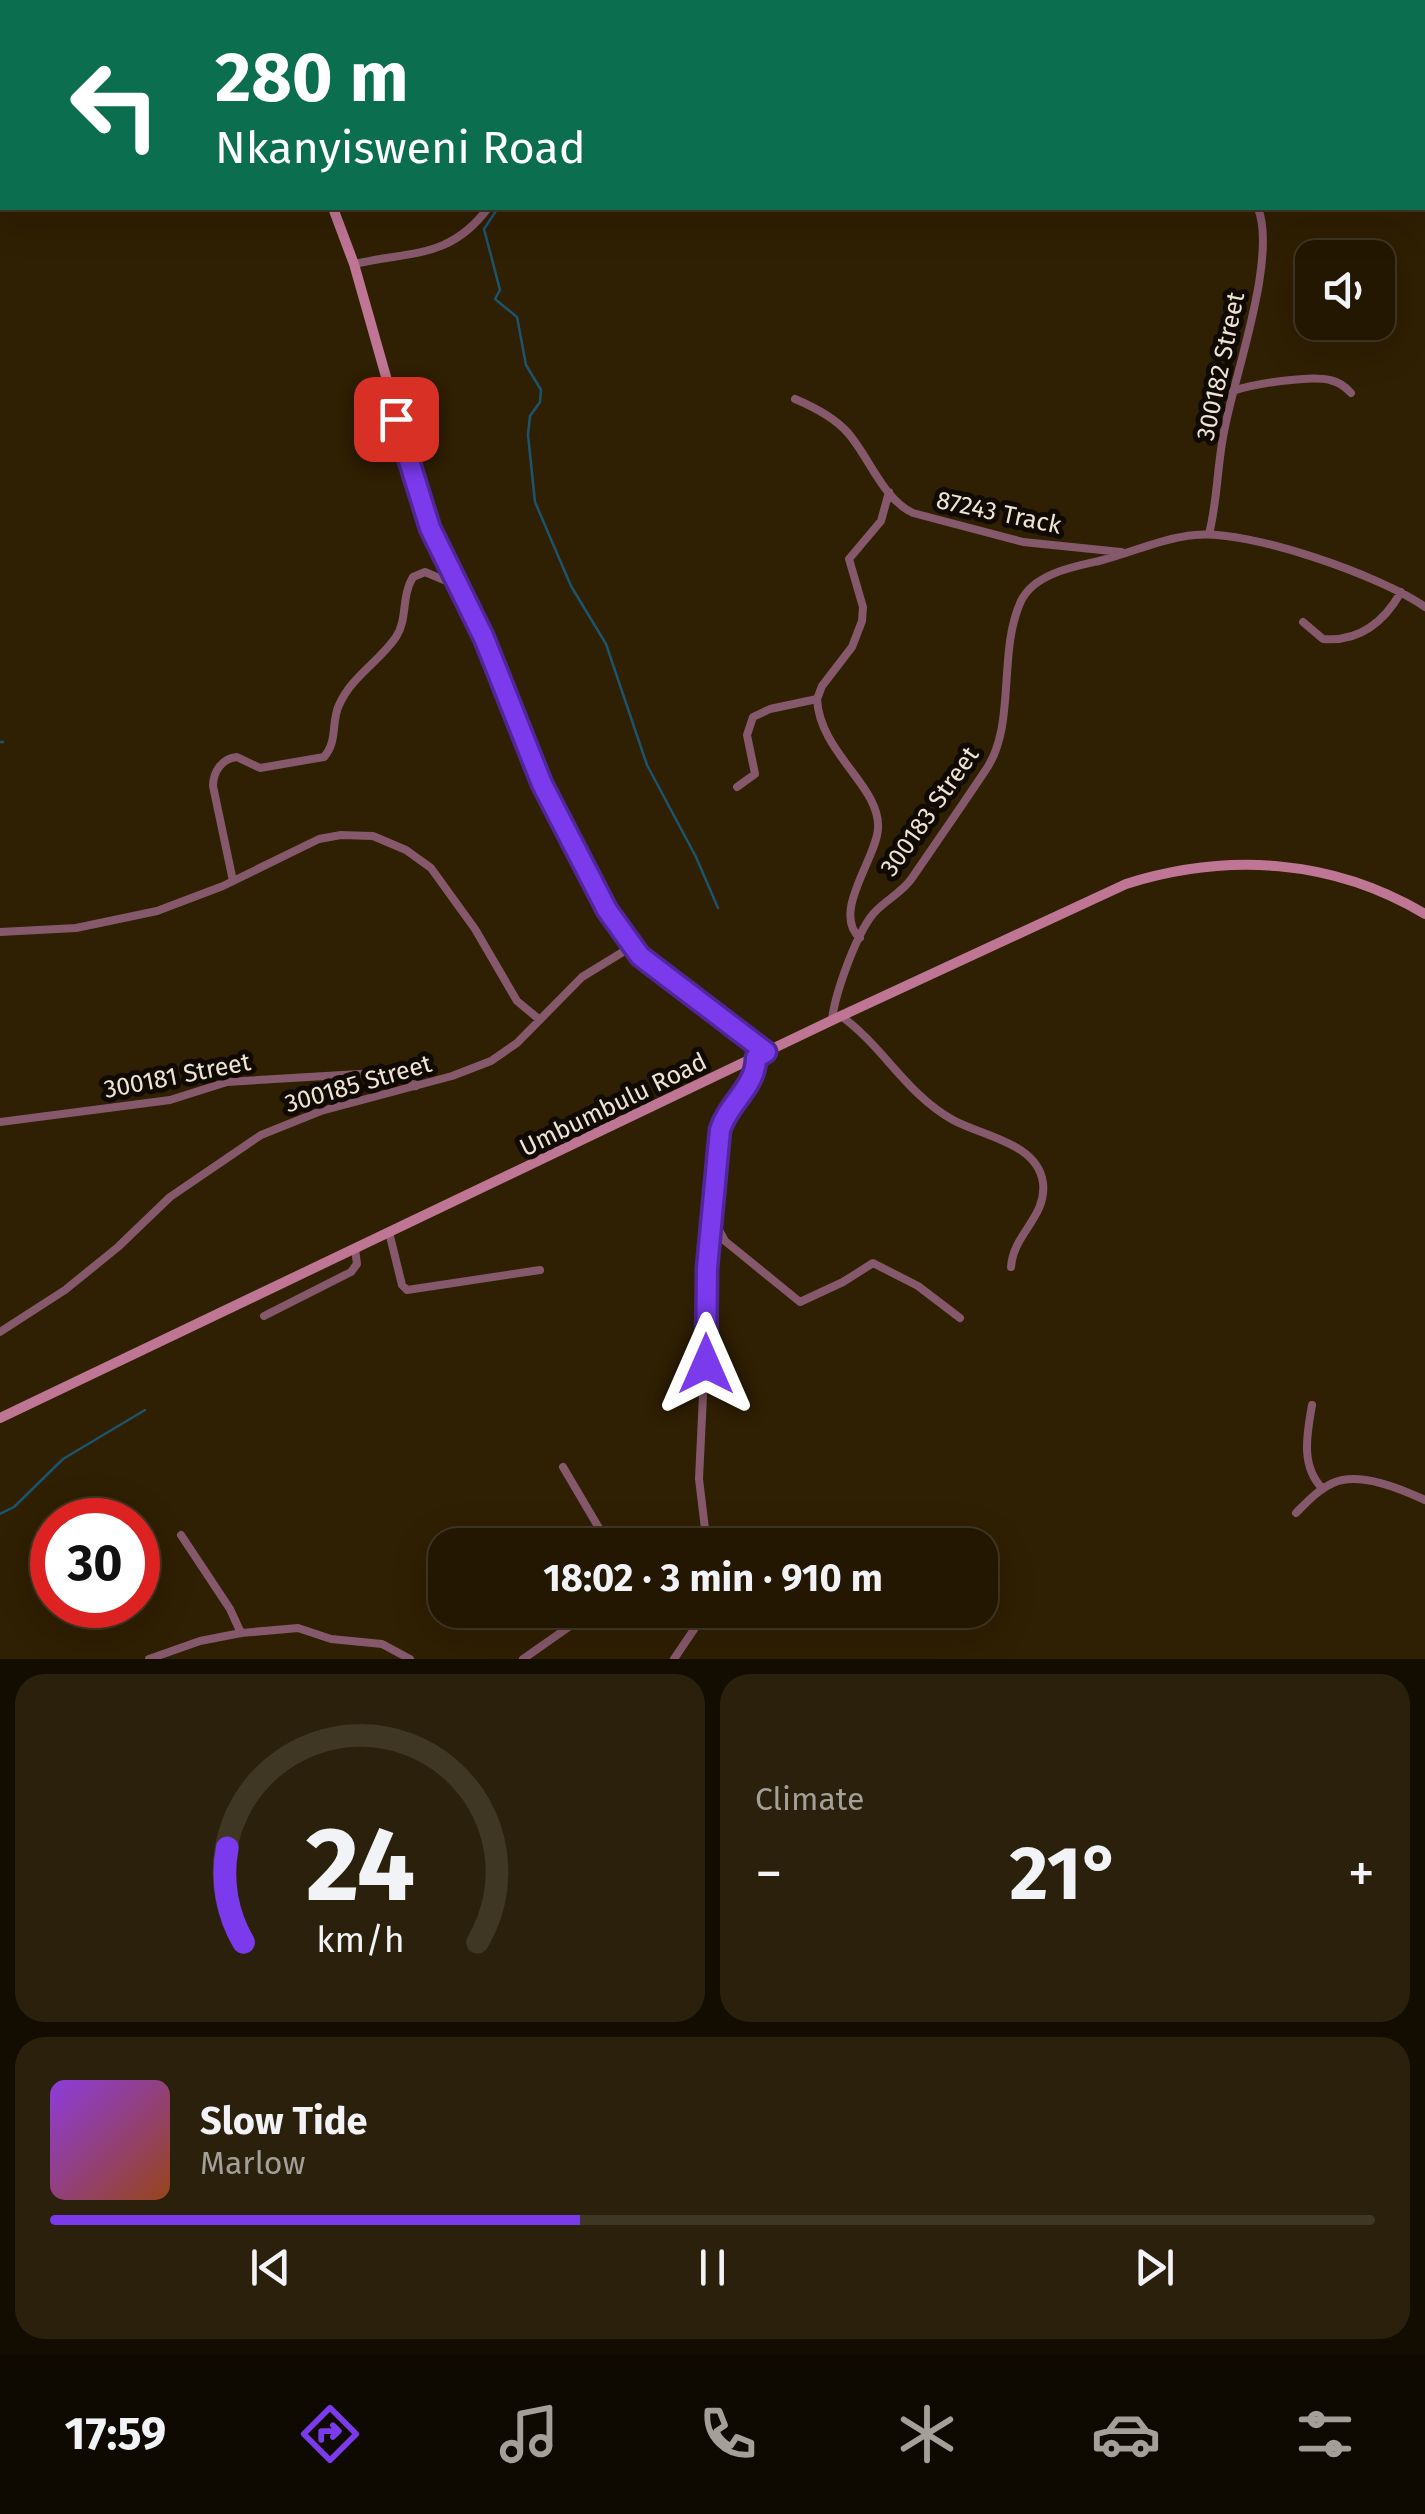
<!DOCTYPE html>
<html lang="en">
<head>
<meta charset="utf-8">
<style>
  body { margin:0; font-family:"Fira Sans",sans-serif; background:#2b200c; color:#f1f3f6; height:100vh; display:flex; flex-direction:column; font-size:38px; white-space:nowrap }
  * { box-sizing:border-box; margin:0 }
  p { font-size:32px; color:#a39f99 }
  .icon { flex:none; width:55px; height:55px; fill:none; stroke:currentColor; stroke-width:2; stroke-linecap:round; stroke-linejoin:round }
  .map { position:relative; height:1659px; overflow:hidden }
  .side { display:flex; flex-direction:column; gap:15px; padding:15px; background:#130d01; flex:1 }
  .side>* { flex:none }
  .hud { position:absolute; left:0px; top:0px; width:1425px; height:210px; box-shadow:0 10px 40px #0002,0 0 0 2px #403624; background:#0b6e4f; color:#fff; overflow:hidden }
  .tools { position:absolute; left:1295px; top:240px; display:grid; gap:20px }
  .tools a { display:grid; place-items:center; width:100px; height:100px; border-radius:20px; background:#231702; box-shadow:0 10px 40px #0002,0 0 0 2px #403624; font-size:50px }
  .speed { position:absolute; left:30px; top:1498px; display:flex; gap:20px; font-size:50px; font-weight:700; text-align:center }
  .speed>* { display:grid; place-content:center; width:130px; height:130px; border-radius:50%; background:#231702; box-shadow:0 10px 40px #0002,0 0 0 2px #403624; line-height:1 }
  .speed .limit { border:15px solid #d22; background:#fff; color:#111 }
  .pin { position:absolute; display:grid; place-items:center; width:85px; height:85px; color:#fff; margin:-42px; border-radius:20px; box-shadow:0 5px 15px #0006 }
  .me { position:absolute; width:110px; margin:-55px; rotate:0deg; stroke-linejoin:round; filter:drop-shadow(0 0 8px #0008) }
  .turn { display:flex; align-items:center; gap:35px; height:210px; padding:0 50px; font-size:45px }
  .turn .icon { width:130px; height:130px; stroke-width:2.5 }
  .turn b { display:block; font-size:70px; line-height:85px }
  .big { font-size:75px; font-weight:700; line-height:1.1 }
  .side .tile { flex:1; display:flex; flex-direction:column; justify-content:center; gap:15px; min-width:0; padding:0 35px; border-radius:30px; background:#2b200c }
  .side .dial { align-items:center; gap:0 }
  .dial svg { height:260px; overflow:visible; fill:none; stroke:#403624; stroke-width:7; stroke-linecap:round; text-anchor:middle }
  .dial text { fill:#f1f3f6; stroke:none }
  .song { display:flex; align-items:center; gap:30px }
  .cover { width:120px; height:120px; border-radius:15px; background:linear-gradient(135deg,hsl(270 70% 55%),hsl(20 70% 35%)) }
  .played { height:10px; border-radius:5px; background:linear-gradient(90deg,#7c3aed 40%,#403624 40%) }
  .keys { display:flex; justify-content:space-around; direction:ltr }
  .heat { display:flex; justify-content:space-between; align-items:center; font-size:55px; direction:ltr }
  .side .tiles { flex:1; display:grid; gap:15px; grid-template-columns:1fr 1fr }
  .tile:last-child { grid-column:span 2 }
  .trip { position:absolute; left:428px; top:1528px; width:570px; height:100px; border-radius:30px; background:#231702; box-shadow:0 10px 40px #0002,0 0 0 2px #403624; font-weight:700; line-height:100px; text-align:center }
  .tab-bar { display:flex; height:160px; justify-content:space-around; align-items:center; background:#0e0901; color:#a39f99 }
  .tab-bar .icon { width:70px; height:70px }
  .tab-bar .current { color:#7c3aed }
  .tab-bar b { font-size:45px; color:#f1f3f6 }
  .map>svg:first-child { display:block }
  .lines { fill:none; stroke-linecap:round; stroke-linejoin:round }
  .stream { stroke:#1b546c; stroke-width:2.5 }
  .street { stroke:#86586b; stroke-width:8 }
  .secondary { stroke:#bf7594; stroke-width:10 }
  .route-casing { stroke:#51269a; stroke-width:25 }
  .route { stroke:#7c3aed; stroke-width:18 }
  .labels { text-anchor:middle; stroke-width:10; stroke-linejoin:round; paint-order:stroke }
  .street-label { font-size:25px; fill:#eee4d4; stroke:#110a02 }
</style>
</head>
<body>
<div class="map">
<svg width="1425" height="1659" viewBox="0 0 1425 1659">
  <rect width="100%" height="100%" fill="#2f1f03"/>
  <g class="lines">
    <path class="stream" d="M518 2V0
      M498 208 484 229 500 290 495 299 517 317 526 365 541 390 540 402 530 416 528 435 535 502 571 586 606 644 647 765 696 857 718 908
      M0 742H3
      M0 1514 14 1507 63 1459 145 1410"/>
    <path class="street" d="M741 2V0
      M0 201 2 199
      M354 264C411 251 450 259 488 208
      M1233 391C1252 384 1311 375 1330 380 1339 382 1345 386 1351 393
      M795 399C814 407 834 417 848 433 869 457 883 499 913 513L1023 542 1121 552
      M1209 534C1218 499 1217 462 1225 427 1236 370 1277 258 1258 208
      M1303 622 1323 639C1359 642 1384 622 1401 592
      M737 787 755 774 747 735 753 717 770 709 817 699
      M233 881 213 786C213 772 222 758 237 757L260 768 324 757C338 741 331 722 339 705 352 676 379 662 396 637 408 619 401 596 413 577L425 572 444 580 456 581
      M0 932 76 928 157 911 223 886 319 839 341 835 373 836 406 850 431 868 475 929 517 1001 540 1020
      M860 938C831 913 876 859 878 829 881 786 820 754 817 699L822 686 852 647 862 621 863 607 849 559 881 521 889 492
      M841 1016C883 1046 906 1094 953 1120 982 1136 1038 1143 1043 1183 1047 1217 1013 1234 1011 1267
      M832 1020C835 993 856 935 873 914 885 900 902 893 912 878 936 843 961 807 985 771 1017 726 997 653 1021 601 1034 574 1072 567 1099 561 1131 553 1162 538 1195 535 1248 529 1382 576 1425 607
      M0 1122 170 1100 227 1082 392 1072 405 1074 416 1086
      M714 1221 725 1241 800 1302 843 1282 873 1263 918 1286 960 1318
      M389 1232 402 1285 407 1290 540 1270
      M264 1316 351 1272 357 1264 355 1249
      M0 1332 65 1290 118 1247 170 1197 261 1135 321 1111 452 1076 491 1061 517 1043 582 977 631 947
      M1312 1405C1307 1434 1300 1466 1323 1489
      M563 1467 609 1545
      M1296 1513C1307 1502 1319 1489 1333 1483 1359 1471 1401 1489 1425 1500
      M181 1535 230 1609 241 1633
      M707 1545 699 1479 711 1229 723 1122 752 1078 756 1058
      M149 1659 200 1641 241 1633 298 1628 331 1639 382 1644 410 1659
      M523 1659 593 1610
      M674 1659 707 1610"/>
    <path class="secondary" d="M91 0 93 2
      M333 208 354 264 425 514 484 638 563 827 631 947 653 968 767 1052
      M0 1418 841 1016 1126 884C1228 852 1333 859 1425 914"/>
  </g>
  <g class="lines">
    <defs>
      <path id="route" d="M396 419 430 528 484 638 542 784 607 910 640 956 766 1052 756 1058C756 1087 728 1103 720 1130L707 1268 706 1364"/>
    </defs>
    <use href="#route" class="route-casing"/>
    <use href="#route" class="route"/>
  </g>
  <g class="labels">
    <g class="street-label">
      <text transform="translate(1220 366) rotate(-78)" y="9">300182 Street</text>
      <text transform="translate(999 512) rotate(12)" y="9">87243 Track</text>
      <text transform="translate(929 811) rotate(-55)" y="9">300183 Street</text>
      <text transform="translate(177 1075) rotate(-11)" y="9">300181 Street</text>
      <text transform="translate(358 1083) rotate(-16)" y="9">300185 Street</text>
      <text transform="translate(613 1104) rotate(-26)" y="9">Umbumbulu Road</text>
    </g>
  </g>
</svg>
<div class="tools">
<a><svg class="icon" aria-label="sound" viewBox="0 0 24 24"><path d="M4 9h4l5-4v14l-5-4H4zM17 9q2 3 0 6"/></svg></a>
</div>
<div class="speed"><div class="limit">30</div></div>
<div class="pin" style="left:396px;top:419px;background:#d93025"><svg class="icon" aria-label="arrive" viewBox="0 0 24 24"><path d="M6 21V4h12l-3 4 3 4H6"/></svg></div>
<svg class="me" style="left:706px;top:1364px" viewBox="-20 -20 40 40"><path d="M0-17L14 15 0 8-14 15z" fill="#7c3aed" stroke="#fff" stroke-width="4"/></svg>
<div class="trip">18:02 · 3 min · 910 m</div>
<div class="hud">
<div class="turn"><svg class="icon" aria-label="left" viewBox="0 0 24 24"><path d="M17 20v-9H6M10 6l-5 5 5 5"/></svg><div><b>280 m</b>Nkanyisweni Road</div></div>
</div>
</div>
<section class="side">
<div class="tiles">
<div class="tile dial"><svg viewBox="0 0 100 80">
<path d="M14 69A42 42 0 1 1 86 69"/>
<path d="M14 69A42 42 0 0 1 9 40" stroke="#7c3aed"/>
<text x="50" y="56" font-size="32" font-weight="700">24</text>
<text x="50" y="72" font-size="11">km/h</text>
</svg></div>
<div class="tile"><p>Climate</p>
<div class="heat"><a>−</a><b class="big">21°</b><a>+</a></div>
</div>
<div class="tile">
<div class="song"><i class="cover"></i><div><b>Slow Tide</b><p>Marlow</p></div></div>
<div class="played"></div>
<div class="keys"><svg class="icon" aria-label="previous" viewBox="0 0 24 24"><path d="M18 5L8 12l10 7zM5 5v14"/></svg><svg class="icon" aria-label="pause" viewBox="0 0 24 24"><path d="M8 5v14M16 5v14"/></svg><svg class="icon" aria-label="next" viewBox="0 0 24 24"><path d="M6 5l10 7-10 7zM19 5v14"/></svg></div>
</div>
</div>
</section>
<nav class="tab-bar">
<b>17:59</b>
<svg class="icon current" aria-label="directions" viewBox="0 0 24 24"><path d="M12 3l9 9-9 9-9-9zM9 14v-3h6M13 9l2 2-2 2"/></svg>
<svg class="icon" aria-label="music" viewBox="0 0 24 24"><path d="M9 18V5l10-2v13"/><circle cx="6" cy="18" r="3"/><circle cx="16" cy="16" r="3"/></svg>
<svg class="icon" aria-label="phone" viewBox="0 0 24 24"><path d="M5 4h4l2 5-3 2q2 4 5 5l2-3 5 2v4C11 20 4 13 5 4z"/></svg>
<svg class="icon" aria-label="climate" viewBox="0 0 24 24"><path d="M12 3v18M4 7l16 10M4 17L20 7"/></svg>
<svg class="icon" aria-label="car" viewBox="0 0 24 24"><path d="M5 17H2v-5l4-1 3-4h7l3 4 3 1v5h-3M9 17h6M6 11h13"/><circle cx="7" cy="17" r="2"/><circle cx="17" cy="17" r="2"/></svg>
<svg class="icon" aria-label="filters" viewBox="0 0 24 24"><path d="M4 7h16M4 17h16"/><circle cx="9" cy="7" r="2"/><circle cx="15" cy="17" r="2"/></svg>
</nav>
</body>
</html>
